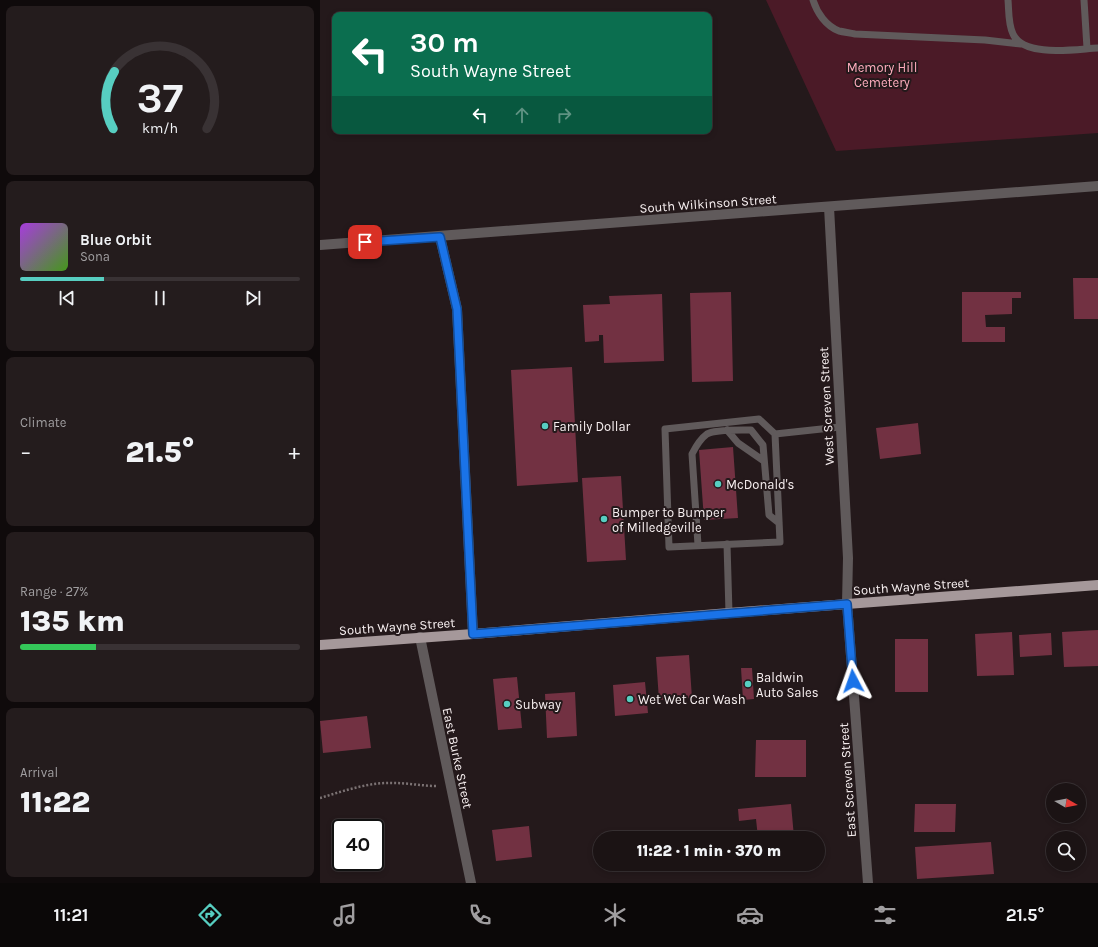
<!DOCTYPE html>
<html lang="en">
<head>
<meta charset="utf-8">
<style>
  body { margin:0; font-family:Karla,sans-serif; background:#241c1d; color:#f1f3f6; height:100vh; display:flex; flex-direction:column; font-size:15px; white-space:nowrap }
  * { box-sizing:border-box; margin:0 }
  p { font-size:13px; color:#a09ea0 }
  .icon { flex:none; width:22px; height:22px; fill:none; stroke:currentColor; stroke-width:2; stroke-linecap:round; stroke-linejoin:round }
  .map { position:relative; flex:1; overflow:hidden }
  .side { display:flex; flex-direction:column; gap:6px; padding:6px; background:#0f0a0b; width:320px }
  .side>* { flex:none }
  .hud { position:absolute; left:12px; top:12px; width:380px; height:122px; border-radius:8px; box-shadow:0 2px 6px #0003,0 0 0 1px #393234; background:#0b6e4f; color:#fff; overflow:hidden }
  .needle { width:26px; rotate:99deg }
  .controls { position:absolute; left:726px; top:783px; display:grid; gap:8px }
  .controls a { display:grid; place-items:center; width:40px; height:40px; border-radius:50%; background:#1b1314; box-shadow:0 2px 6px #0003,0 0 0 1px #393234; font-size:20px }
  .speed { position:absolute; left:12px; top:819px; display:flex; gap:8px; font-size:20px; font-weight:700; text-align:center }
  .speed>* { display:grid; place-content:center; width:52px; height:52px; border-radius:50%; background:#1b1314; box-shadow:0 2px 6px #0003,0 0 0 1px #393234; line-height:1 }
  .speed .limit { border:2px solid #111; border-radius:6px; background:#fff; color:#111 }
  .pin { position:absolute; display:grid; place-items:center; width:34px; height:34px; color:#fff; margin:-17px; border-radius:8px; box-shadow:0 2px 6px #0006 }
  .me { position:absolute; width:44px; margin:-22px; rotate:356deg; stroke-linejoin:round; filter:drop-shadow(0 0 3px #0008) }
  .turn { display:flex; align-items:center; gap:14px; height:84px; padding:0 12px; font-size:18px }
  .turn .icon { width:52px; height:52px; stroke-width:2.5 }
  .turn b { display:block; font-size:28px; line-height:34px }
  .lanes { display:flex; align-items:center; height:38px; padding:0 12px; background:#0003; justify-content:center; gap:20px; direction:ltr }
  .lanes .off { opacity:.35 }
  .big { font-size:30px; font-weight:800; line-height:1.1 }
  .side .card { flex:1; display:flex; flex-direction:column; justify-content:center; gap:6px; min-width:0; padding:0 14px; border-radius:8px; background:#241c1d }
  .side .dial { align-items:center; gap:0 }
  .dial svg { height:104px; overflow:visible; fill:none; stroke:#393234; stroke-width:7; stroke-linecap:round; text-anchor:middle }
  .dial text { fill:#f1f3f6; stroke:none }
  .song { display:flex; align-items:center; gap:12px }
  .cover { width:48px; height:48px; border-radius:6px; background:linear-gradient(135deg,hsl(280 70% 55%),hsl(100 70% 35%)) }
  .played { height:4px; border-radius:2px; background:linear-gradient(90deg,#57cec1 30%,#393234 30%) }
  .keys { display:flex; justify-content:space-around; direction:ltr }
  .heat { display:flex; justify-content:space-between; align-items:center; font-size:22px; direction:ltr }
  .charge { height:6px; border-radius:3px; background:linear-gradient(90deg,#34c759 27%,#393234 0) }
  .trip { position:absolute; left:273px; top:831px; width:232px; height:40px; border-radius:20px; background:#1b1314; box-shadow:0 2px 6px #0003,0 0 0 1px #393234; font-weight:800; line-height:40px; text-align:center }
  .tab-bar { display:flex; height:64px; justify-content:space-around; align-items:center; background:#0b0808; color:#a09ea0 }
  .tab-bar .icon { width:28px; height:28px }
  .tab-bar .active { color:#57cec1 }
  .tab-bar b { font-size:18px; color:#f1f3f6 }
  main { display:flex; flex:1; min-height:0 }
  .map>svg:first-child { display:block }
  .green { fill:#4b1a27 }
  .building { fill:#723142 }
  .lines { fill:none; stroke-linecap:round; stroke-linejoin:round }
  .path { stroke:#7b7273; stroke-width:2.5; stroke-dasharray:2 2; stroke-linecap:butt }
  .service { stroke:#605a5b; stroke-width:7 }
  .minor { stroke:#605a5b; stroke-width:10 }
  .tertiary { stroke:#605a5b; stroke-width:10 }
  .primary { stroke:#a5989a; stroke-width:10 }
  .route-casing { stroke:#114b97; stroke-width:10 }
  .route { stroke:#1a73e8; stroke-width:7 }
  .poi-dot { fill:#57cec1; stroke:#24191b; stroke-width:1.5 }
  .labels { text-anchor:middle; stroke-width:4; stroke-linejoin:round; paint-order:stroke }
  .park-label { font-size:13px; fill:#feacbd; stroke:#24191b }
  .street-label { font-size:13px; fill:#f8f0f1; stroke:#24191b }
  .poi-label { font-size:13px; fill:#f8f0f1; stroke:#24191b; text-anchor:start }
</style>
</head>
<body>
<main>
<section class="side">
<div class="card dial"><svg viewBox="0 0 100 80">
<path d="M14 69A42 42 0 1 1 86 69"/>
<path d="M14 69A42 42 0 0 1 15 25" stroke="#57cec1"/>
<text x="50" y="56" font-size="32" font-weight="700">37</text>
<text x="50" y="72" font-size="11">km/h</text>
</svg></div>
<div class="card">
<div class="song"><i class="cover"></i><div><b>Blue Orbit</b><p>Sona</p></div></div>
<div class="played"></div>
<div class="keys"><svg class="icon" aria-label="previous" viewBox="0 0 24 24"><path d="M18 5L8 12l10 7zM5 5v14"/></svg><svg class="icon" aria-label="pause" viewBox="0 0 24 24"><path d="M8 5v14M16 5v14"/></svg><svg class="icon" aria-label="next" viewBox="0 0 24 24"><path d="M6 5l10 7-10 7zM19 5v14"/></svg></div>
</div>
<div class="card"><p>Climate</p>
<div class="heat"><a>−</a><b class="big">21.5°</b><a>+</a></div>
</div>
<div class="card"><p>Range · 27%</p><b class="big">135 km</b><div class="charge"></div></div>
<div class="card"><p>Arrival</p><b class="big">11:22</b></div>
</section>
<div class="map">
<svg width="778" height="883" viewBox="0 0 778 883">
  <rect width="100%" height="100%" fill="#24191b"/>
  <path class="green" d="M446 0H778V133L516 151Z"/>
  <path class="building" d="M753 278H778V319H754Z
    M411 292 413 381 372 382 370 293Z
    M642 292H701V298H692V314L665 315 666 327H685V342H642Z
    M342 294 344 361 284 363 283 335H279V341L265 342 263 305 290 304 289 296Z
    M252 367 258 482 197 486 191 370Z
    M598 423 601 454 560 459 556 428Z
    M413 447 418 518 384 520 379 450Z
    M301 476 306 560 267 562 262 478Z
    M778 630V666L744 667 742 632Z
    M692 632 694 675 657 676 655 634Z
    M731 633 732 655 700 657 699 635Z
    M575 639H608V692H575Z
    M369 655 372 698 339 700 336 657Z
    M421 668H432L434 699 423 700Z
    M197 677 202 728 178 730 173 679Z
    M325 682 328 713 295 716 293 685Z
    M255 692 257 736 227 738 225 694Z
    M47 716 51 748 3 753 0 721Z
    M436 740H486V777H435Z
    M471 804 474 837 438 838 436 819 419 821 418 809Z
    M595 804H636L635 832H594Z
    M209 826 212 857 176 861 172 830Z
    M671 842 674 874 597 879 595 847Z"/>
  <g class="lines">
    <path class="path" d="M0 798C24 791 48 782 74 783 88 783 102 786 117 786"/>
    <path class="service" d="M493 0C497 13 506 26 519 31 524 32 530 33 535 34L665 40 701 44
      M688 0C689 11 688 24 693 34 704 58 756 49 778 48
      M764 0 767 48
      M439 419 455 434 460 542 349 547 345 429Z
      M407 430 418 443 444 461
      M455 434 520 427
      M407 544 409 613
      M378 545 372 454C376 446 380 439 387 434 395 429 422 430 431 430L443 445 449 515 459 523"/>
    <path class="minor" d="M120 237 137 309 153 634
      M100 637 151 883"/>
    <path class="tertiary" d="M509 207 528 558 527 603 548 883
      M0 245 778 186"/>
    <path class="primary" d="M0 645 153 634 409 613 778 585"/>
  </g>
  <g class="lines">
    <defs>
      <path id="route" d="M45 242 120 237 137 309 153 634 527 604 533 681"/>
    </defs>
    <use href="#route" class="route-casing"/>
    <use href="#route" class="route"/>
  </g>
  <g class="poi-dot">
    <circle cx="225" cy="426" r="4"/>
    <circle cx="398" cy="484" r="4"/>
    <circle cx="284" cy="519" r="4"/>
    <circle cx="428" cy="684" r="4"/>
    <circle cx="310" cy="699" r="4"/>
    <circle cx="187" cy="704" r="4"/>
  </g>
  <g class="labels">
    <g class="park-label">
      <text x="562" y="72">Memory Hill<tspan x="562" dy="15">Cemetery</tspan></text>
    </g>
    <g class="street-label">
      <text transform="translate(388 203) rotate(-4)" y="5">South Wilkinson Street</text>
      <text transform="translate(506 406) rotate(-93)" y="5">West Screven Street</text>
      <text transform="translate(591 586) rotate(-4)" y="5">South Wayne Street</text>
      <text transform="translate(77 626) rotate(-4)" y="5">South Wayne Street</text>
      <text transform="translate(138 758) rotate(78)" y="5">East Burke Street</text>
      <text transform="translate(527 780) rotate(-94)" y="5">East Screven Street</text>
    </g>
    <g class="poi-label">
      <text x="233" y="431">Family Dollar</text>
      <text x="406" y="489">McDonald's</text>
      <text x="292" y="517">Bumper to Bumper<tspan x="292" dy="15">of Milledgeville</tspan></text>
      <text x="436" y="682">Baldwin<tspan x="436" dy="15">Auto Sales</tspan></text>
      <text x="318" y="704">Wet Wet Car Wash</text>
      <text x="195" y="709">Subway</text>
    </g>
  </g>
</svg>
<div class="controls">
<a><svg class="needle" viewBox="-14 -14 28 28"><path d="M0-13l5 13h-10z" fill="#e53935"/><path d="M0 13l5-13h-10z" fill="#a09ea0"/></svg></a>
<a><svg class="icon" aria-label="search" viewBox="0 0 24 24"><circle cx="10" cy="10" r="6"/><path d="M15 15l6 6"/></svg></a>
</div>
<div class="speed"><div class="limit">40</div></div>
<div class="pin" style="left:45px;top:242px;background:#d93025"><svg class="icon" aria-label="arrive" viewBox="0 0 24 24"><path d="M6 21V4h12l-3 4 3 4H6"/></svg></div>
<svg class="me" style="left:533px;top:681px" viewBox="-20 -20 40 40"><path d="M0-17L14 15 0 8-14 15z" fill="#1a73e8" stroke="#fff" stroke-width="4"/></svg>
<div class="trip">11:22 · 1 min · 370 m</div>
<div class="hud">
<div class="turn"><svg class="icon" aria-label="left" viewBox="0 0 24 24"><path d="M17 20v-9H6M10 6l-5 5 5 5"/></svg><div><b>30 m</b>South Wayne Street</div></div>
<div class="lanes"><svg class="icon" aria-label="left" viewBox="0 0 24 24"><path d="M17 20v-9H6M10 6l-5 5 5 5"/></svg><svg class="icon off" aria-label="ahead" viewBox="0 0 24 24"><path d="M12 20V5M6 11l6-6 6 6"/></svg><svg class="icon off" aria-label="right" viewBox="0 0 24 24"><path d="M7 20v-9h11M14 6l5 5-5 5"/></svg></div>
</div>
</div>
</main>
<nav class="tab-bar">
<b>11:21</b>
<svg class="icon active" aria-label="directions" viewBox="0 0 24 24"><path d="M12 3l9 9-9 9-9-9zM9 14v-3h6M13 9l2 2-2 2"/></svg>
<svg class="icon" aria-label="music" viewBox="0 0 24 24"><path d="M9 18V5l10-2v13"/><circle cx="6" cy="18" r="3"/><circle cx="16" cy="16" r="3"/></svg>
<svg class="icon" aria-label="phone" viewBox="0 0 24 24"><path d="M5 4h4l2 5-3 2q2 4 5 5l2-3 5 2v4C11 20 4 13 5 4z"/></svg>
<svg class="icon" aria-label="climate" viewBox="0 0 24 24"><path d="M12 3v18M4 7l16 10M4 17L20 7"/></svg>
<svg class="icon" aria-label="car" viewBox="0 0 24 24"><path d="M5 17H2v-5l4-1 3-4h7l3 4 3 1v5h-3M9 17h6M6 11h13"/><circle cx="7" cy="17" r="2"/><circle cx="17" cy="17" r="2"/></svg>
<svg class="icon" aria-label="filters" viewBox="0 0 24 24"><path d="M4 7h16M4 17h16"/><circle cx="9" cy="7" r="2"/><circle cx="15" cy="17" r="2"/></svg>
<b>21.5°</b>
</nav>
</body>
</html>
